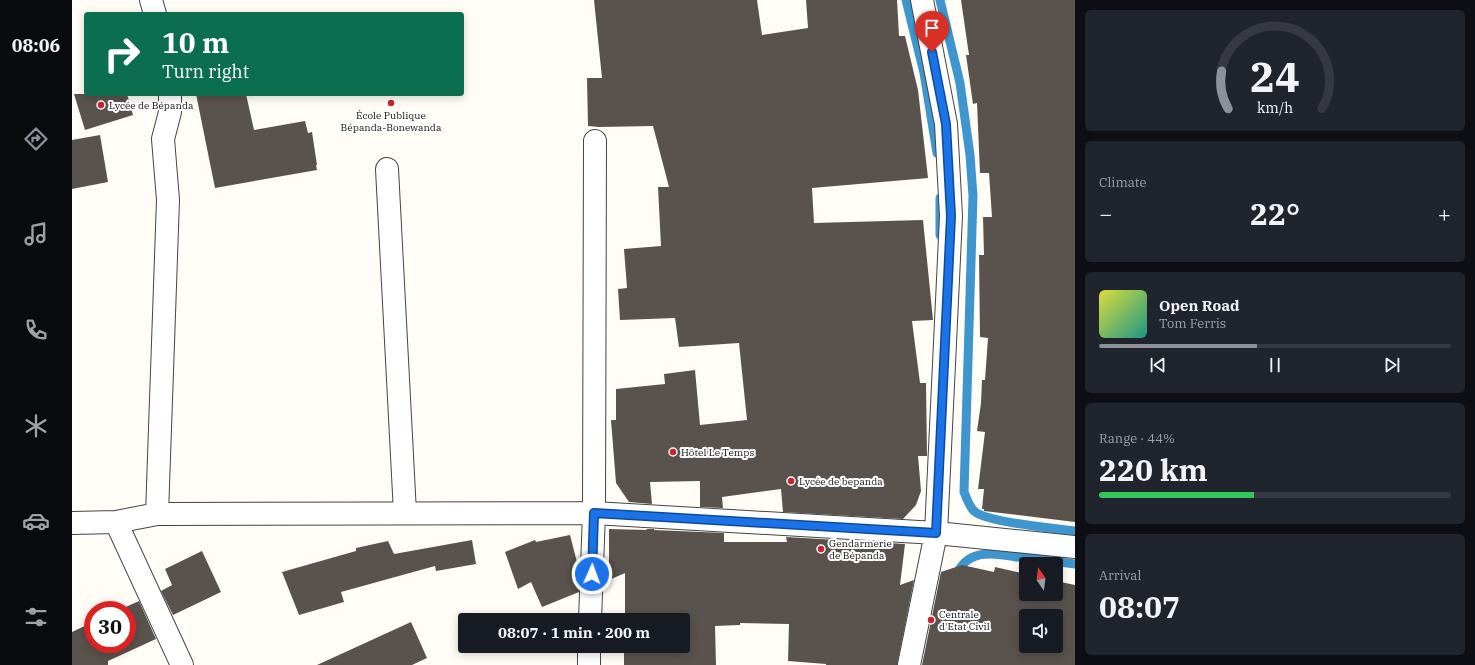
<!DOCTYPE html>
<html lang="en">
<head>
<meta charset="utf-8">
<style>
  body { margin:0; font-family:"IBM Plex Serif",serif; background:#20242c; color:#f1f3f6; height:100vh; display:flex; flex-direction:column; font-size:15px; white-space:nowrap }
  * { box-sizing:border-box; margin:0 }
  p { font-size:13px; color:#9ea1a6 }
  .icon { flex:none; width:22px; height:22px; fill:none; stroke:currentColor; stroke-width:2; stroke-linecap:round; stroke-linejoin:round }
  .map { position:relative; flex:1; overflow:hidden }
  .side { display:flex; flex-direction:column; gap:10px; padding:10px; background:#0d0f14; width:400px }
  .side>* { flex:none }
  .guide { position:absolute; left:12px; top:12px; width:380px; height:84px; border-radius:4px; box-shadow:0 2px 10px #0003; background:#0b6e4f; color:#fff; overflow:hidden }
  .needle { width:26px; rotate:346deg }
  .controls { position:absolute; left:947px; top:557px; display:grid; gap:8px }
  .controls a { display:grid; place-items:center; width:44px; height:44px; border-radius:4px; background:#171b24; box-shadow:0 2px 10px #0003; font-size:20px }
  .speed { position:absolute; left:12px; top:601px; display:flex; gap:8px; font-size:20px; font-weight:700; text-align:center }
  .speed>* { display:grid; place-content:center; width:52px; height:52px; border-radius:50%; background:#171b24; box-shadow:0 2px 10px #0003; line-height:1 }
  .speed .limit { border:6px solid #d22; background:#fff; color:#111 }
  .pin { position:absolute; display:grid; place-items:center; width:34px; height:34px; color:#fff; margin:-41px -17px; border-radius:50% 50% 50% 0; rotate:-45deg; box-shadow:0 0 4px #0007 }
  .pin .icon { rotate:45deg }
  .me { position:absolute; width:44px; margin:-22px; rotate:2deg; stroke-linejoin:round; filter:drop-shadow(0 0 3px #0008) }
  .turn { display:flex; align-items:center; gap:14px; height:84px; padding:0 12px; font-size:18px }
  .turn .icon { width:52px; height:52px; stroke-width:2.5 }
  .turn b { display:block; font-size:28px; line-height:34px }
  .big { font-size:30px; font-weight:700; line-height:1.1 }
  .side .tile { flex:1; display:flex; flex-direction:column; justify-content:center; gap:6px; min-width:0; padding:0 14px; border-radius:6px; background:#20242c }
  .side .dial { align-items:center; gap:0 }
  .dial svg { height:104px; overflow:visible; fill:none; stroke:#363941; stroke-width:7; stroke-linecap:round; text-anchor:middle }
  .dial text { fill:#f1f3f6; stroke:none }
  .song { display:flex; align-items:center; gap:12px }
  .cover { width:48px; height:48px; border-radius:6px; background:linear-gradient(135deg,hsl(60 70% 55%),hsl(170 70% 35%)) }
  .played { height:4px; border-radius:2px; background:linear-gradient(90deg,#8c9099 45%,#363941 45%) }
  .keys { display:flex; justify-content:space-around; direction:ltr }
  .heat { display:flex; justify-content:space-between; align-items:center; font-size:22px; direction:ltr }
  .charge { height:6px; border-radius:3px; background:linear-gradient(90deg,#34c759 44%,#363941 0) }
  .trip { position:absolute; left:386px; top:613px; width:232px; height:40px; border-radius:4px; background:#171b24; box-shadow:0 2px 10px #0003; font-weight:700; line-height:40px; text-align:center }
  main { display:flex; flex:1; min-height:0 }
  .dock { display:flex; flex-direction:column; width:72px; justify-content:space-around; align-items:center; background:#090b0e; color:#9ea1a6 }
  .dock .icon { width:28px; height:28px }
  .dock .on { color:#8c9099 }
  .dock b { font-size:18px; color:#f1f3f6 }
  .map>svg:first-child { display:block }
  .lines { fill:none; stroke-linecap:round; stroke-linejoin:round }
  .stream { stroke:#3f96cf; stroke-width:9 }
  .building { fill:#5a524d; fill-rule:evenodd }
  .street-casing { stroke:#444; stroke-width:24 }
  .street { stroke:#fff; stroke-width:22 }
  .route-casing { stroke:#114b97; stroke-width:10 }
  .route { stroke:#1a73e8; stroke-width:7 }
  .poi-dot { fill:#c4262e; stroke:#fff; stroke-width:1.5 }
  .labels { text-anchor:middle; stroke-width:4; stroke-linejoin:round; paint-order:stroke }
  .poi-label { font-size:10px; fill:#111; stroke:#fff; text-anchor:start }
</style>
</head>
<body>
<main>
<nav class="dock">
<b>08:06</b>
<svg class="icon on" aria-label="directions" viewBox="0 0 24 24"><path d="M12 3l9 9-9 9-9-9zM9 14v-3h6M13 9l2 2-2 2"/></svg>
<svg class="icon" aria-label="music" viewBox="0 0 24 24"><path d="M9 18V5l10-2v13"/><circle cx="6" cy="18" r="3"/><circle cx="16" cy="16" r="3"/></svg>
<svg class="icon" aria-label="phone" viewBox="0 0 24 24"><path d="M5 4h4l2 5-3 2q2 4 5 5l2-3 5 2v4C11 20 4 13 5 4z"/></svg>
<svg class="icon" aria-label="climate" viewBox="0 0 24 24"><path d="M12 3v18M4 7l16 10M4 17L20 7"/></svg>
<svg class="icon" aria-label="car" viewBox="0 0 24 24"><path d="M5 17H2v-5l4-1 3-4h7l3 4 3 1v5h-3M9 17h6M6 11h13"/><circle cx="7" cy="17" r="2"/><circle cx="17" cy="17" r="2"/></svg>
<svg class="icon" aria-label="filters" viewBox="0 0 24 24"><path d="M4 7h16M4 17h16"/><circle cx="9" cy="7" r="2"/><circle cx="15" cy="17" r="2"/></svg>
</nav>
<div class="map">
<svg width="1003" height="665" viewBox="0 0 1003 665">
  <rect width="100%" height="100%" fill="#fffdf5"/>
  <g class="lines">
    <path class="stream" d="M834 0 852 73 865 153
      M868 0 888 83 898 155 901 196 892 492C895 499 897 506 902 511 913 522 985 529 1003 531
      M868 198V235
      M950 557 1003 564
      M884 576C895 548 921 553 945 557"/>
  </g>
  <path class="building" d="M522 0H685L690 35 736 28 734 0H825L827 36H833L846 90 856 178 740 188 742 223 851 220 861 320 840 321 848 383H854L855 456H846L849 491 844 505 831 519 711 512 709 489 650 497 651 508 628 507V481L578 482 580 504 557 502 544 483 539 420H544V389L593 384 592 374 623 370 628 425 675 420 667 343 607 347 603 318 548 320 546 289 555 288 552 249 589 246 586 187H597L581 126 527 127 516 126 515 78H530Z
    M889 0H1003V522L912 511V509H910L912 489H906L913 432 905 431 909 403 910 380H913L916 338 908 337 907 255H912L911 217H920L917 173H908L905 103 901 104 894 55H897Z
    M2 94H55L61 115 13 130Z
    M124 94H174L182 130 233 121 236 133 240 132 245 165H244L245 170 143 188Z
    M28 135 36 182 0 189V140Z
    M537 529 575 530 574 529H582V530L652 533V542H715L714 537 833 544 828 585 842 580 825 665H754V664L716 661 717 624 668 623V625L643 626 644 665H552V646H611V620H553V573L537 580Z
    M498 535 507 570V592L470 607 459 582 446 589 433 552 463 540 464 542Z
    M400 540 404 564 364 571 363 566 269 592 272 602 227 615 210 572 284 551V548L316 541 322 554Z
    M130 551 149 592 101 615 89 591 100 585 93 569Z
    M890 565 922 572 923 567 954 574V594H984V581L1003 585V665H850L869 572ZM954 616H984V646H954Z
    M67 601 84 639 36 661V665H0V632L21 622V644H55V610H47Z
    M339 622 355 658 340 665H245Z"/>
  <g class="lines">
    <defs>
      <path id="street" d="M79 0 83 14
        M315 169 333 513
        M85 514 96 200 91 139 98 112V94
        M44 522 110 665
        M0 523 44 522 85 514 522 513 864 533 1003 547
        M518 620 522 513 523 141
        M517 665V646
        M837 665 864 533 879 216 874 124 850 0"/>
    </defs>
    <use href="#street" class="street-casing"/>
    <use href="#street" class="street"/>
  </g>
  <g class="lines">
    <defs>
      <path id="route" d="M520 574 522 513 864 533 879 216 874 124 860 52"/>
    </defs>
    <use href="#route" class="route-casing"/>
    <use href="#route" class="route"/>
  </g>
  <g class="poi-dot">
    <circle cx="319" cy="103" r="4"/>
    <circle cx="29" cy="105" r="4"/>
    <circle cx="601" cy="452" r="4"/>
    <circle cx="719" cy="481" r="4"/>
    <circle cx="749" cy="549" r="4"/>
    <circle cx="859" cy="620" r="4"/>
  </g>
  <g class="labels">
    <g class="poi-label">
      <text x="37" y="109">Lycée de Bépanda</text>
      <text x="319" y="119" text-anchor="middle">École Publique<tspan x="319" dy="12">Bépanda-Bonewanda</tspan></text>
      <text x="609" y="456">Hôtel Le Temps</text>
      <text x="727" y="485">Lycée de bepanda</text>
      <text x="757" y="547">Gendarmerie<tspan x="757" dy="12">de Bépanda</tspan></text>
      <text x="867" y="618">Centrale<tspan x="867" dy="12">d'Etat Civil</tspan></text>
    </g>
  </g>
</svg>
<div class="controls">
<a><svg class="needle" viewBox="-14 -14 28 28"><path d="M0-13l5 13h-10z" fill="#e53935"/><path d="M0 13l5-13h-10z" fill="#9ea1a6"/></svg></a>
<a><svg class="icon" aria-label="sound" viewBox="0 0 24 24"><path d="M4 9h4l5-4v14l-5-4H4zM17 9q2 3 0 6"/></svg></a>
</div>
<div class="speed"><div class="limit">30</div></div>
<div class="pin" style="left:860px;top:52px;background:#d93025"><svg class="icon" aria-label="arrive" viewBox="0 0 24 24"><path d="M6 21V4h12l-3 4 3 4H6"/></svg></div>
<svg class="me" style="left:520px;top:574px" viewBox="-20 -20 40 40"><circle r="17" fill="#1a73e8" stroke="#fff" stroke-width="3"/><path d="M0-11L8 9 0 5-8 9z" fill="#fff"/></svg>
<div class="trip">08:07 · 1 min · 200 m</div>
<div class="guide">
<div class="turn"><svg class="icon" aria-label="right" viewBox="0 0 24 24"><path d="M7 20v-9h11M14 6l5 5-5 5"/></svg><div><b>10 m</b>Turn right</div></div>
</div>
</div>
<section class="side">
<div class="tile dial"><svg viewBox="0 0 100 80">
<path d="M14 69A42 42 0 1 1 86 69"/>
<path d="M14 69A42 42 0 0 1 9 40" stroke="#8c9099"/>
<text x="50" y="56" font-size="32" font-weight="700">24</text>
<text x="50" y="72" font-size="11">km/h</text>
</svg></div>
<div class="tile"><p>Climate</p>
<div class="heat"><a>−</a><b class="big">22°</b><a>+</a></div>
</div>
<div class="tile">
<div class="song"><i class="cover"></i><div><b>Open Road</b><p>Tom Ferris</p></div></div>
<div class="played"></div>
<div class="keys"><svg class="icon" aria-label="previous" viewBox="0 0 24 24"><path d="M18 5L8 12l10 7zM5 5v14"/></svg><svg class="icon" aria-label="pause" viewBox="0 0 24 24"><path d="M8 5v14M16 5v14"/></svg><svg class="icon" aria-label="next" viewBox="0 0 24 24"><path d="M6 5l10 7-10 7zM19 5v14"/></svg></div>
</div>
<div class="tile"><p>Range · 44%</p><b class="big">220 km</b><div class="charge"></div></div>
<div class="tile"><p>Arrival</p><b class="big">08:07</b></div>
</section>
</main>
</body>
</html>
